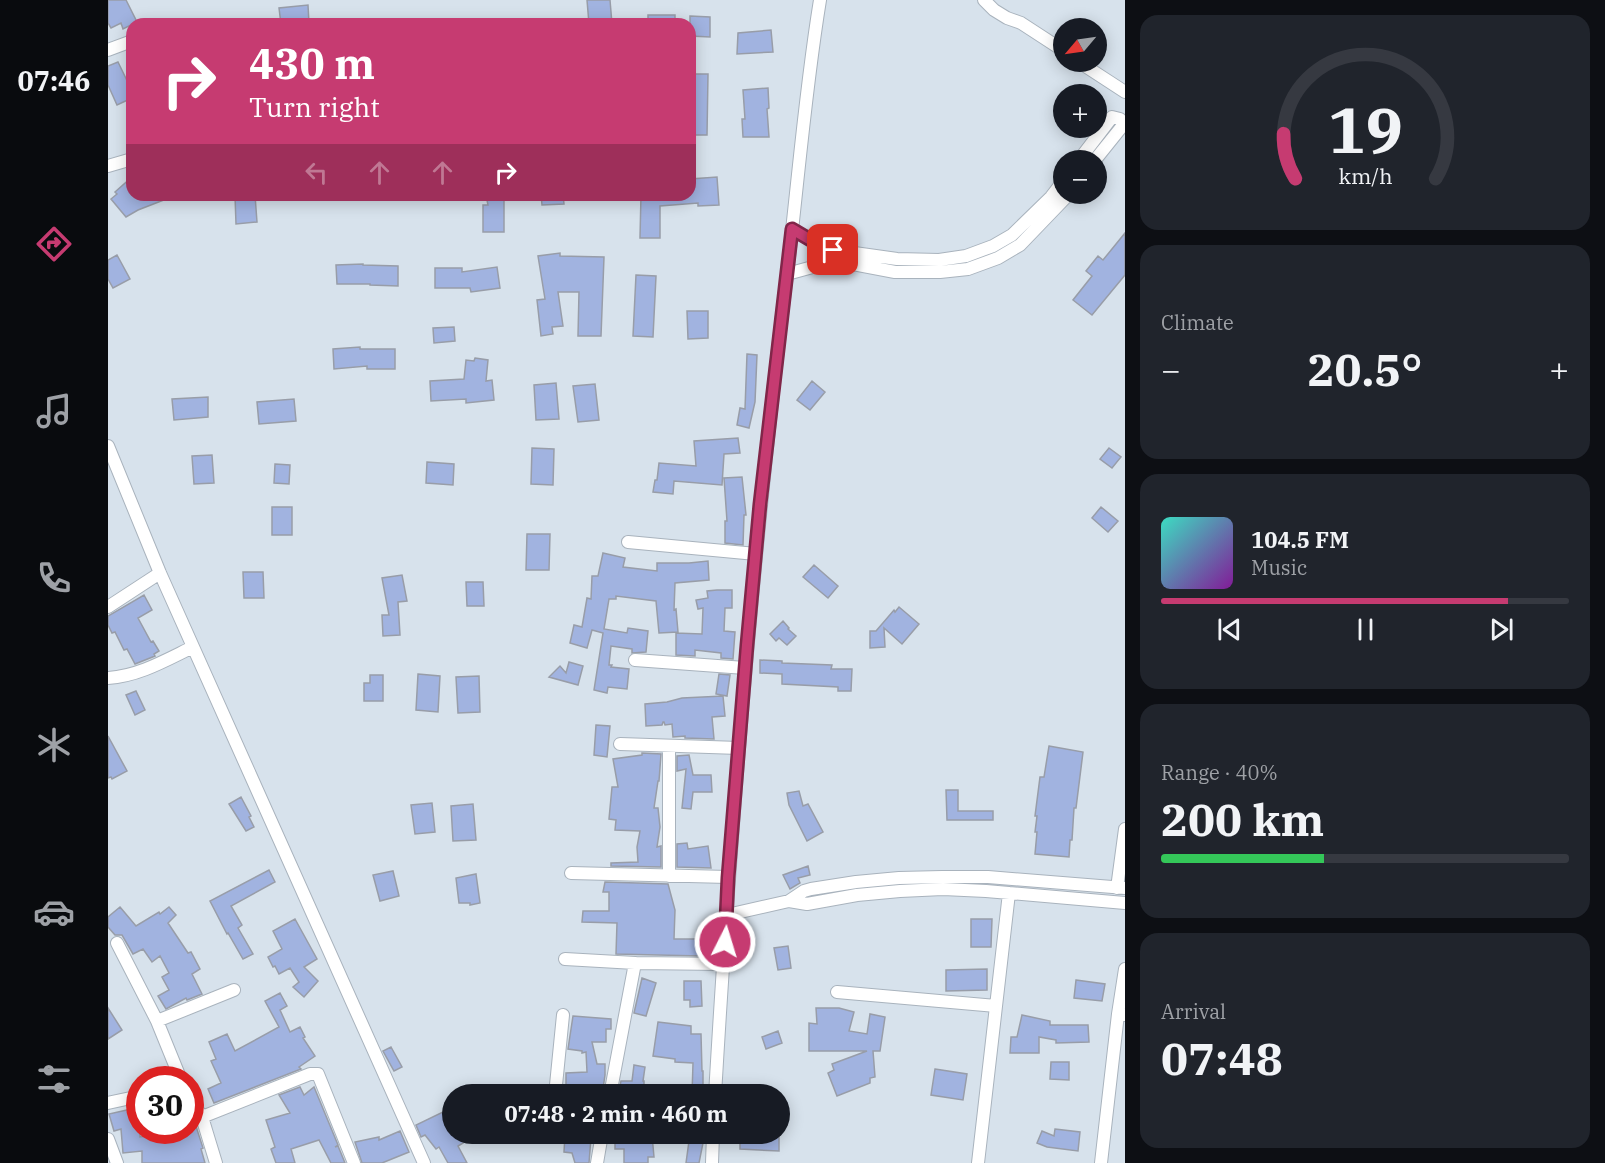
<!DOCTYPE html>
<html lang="en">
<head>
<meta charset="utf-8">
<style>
  body { margin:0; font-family:"IBM Plex Serif",serif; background:#20242c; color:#f1f3f6; height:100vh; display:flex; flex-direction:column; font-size:22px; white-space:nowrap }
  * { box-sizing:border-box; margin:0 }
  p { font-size:20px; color:#9ea1a6 }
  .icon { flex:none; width:33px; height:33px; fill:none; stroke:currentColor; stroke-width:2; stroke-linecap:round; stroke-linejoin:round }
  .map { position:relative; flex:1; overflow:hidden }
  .drawer { display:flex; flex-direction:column; gap:15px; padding:15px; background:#0d0f14; width:480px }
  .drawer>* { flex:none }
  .top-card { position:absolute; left:18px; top:18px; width:570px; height:183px; border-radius:18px; box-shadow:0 3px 15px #0003; background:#c63b71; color:#fff; overflow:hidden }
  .needle { width:39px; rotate:241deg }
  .tools { position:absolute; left:945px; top:18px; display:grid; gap:12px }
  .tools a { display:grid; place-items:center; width:54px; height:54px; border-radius:50%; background:#171b24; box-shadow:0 3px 15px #0003; font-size:30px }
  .speed { position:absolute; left:18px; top:1066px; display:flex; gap:12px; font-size:30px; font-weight:700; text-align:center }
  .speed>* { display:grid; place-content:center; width:78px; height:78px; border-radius:50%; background:#171b24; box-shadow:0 3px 15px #0003; line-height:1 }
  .speed .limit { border:9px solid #d22; background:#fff; color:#111 }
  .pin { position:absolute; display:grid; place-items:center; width:51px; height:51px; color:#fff; margin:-26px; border-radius:12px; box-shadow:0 3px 9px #0006 }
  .me { position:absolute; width:66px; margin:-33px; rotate:5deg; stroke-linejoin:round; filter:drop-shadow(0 0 4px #0008) }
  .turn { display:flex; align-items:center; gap:21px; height:126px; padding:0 24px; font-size:27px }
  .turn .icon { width:78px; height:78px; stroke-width:2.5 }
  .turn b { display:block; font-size:42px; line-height:51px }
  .lanes { display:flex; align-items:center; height:57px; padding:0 24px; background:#0003; justify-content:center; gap:30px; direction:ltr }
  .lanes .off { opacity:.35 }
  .big { font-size:45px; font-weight:800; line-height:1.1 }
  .drawer .widget { flex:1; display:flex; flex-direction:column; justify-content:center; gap:9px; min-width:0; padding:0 21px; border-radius:18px; background:#20242c }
  .drawer .dial { align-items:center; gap:0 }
  .dial svg { height:156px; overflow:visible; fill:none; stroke:#363941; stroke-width:7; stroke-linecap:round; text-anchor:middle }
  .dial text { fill:#f1f3f6; stroke:none }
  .song { display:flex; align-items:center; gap:18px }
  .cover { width:72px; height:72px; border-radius:9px; background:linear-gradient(135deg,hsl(170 70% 55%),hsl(290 70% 35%)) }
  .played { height:6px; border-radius:3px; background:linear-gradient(90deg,#c63b71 85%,#363941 85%) }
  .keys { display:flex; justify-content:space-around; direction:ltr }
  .heat { display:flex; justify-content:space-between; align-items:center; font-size:33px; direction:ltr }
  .charge { height:9px; border-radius:4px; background:linear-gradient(90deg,#34c759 40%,#363941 0) }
  .trip { position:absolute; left:334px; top:1084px; width:348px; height:60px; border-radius:30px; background:#171b24; box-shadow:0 3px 15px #0003; font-weight:800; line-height:60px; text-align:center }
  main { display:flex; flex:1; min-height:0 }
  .dock { display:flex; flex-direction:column; width:108px; justify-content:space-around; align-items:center; background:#090b0e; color:#9ea1a6 }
  .dock .icon { width:42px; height:42px }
  .dock .on { color:#c63b71 }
  .dock b { font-size:27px; color:#f1f3f6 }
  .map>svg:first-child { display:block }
  .building { fill:#a1b3e0; stroke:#989da8; stroke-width:1.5 }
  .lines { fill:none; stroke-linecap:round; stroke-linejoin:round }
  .minor-casing { stroke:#a9b3bd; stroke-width:14 }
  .minor { stroke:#fff; stroke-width:12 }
  .route-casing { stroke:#812649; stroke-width:15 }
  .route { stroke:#c63b71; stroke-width:10 }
</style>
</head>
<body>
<main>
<nav class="dock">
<b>07:46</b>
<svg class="icon on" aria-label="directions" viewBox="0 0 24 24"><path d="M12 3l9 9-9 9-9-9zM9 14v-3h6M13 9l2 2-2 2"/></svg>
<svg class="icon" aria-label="music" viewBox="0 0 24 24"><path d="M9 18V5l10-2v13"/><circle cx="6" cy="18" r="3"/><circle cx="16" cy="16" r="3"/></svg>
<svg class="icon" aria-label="phone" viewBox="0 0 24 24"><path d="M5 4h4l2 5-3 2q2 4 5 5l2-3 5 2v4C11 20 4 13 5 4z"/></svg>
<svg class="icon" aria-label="climate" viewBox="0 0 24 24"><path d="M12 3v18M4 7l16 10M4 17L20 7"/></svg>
<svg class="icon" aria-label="car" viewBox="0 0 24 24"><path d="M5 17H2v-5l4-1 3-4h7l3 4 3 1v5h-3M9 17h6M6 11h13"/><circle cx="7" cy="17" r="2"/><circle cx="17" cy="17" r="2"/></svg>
<svg class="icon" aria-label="filters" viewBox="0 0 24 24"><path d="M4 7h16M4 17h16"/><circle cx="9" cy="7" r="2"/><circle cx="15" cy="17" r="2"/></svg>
</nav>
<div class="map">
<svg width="1017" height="1163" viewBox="0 0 1017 1163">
  <rect width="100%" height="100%" fill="#d7e2ec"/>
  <path class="building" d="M0 0H18L29 22 15 29 13 23 3 28 0 23Z
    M479 0H502L504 24H481Z
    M200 5 201 24H173L171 8Z
    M540 15H567V24H540Z
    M582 16 602 17V37L582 36Z
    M663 30 665 52 629 54 630 33Z
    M10 62 24 91V98L9 105 0 85V66Z
    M582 74H600L599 135H582Z
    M660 88 661 108 659 109 661 137H635L634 119H637L635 90Z
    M24 177V195L66 196 30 210 18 217 3 199 9 194 7 192Z
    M609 177 611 205 590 206V203L552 206V238H532L533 195H582V179Z
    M147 195 149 222 128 224 127 196Z
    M378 195H396V232H375V205H380Z
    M433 195H455L456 204 434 205Z
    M1017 233V275L984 315 965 300 984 276 978 271 990 256 995 260Z
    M452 253V256L496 257 493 336H470L471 292H450L455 326 444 327 445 334 433 336 429 300 437 299 430 256Z
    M9 255 22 279 5 288 0 279V260Z
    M255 264V265L290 266V286L262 285V284H229L228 265Z
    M389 267 392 288 363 292 362 288H327V268H354V272Z
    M528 275 548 276 545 337 525 336Z
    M579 311H600V338L580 339Z
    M346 327 347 341 326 343 325 328Z
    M252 347V349H287V369H259V366L226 369 225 349Z
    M639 354 649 355 647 402 641 428 629 425 632 408 637 409Z
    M367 358 380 360 378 381 384 380 386 400 358 403V399L323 401 322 381 356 379 358 360 366 361Z
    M704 381 717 392 702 410 689 400Z
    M448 383 451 419 428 420 426 385Z
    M487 384 491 420 470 422 465 386Z
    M100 397V417L66 420 64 399Z
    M186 399 188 421 151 424 149 402Z
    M630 438 632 453 616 454 614 485 566 481 565 494 545 492 547 480H549L551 463 588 466 586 441Z
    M424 448 446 449 445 485 423 484Z
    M1001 448 1013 457 1004 468 992 459Z
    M104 455 106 483 86 484 84 456Z
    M319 462 346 464 345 485 318 483Z
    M167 464 182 465 181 484 166 483Z
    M634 477 638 515H636L635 545 617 543V521H619L616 478Z
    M164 507H184V535H164Z
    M993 507 1010 521 1000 532 984 518Z
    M419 534H442L441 570H418Z
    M495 553 517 558 515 567 549 571V563H581L600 561 601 580 567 583 566 610 568 609 570 632 551 633 548 601 508 596V599H501L496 629 519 633 520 628 540 631 538 652 524 653V649L503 646 501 665H504L503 667 521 669 519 689 500 687 499 693 486 690 495 633 484 630 479 648 462 643 466 625 474 627 479 598 483 599 484 576H490Z
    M706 565 730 586 720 598 695 577Z
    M135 572H155L156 598H136Z
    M294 575 299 601 290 602 292 635 275 636 274 615H281L274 578Z
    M358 582H375L376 606H359Z
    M609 590H624V608H617L616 631 627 632 625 659 613 658V653L587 650V656L568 655V633L594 634 595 608 590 609 588 600 600 598 599 591Z
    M36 595 44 610 30 618 43 642 45 641 51 651 46 654 47 656 27 664 19 649 16 650 7 632 4 633 0 625V616Z
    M791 607 811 624 794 644 776 628 777 647 762 648V631H768L786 610 787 612Z
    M675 621 681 628 680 629 688 636 679 645 671 638 668 641 662 634Z
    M652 660 674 661V663L724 665 723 669H744L743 691H730V687L674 684V674L652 673Z
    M461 662 475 666 470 685 441 677 452 666 458 673Z
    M310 674 332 676 330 712 308 710Z
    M611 674 622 675 619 696 608 694Z
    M262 675H275V701H256V683H262Z
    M371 676 372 712 350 713 348 677Z
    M28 691 37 710 27 715 18 695Z
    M615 696 617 716 604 717 606 739 577 738V736L565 737 564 724 557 725 556 722H555L554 725 538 726 537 704 559 702 574 698Z
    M488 725 502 726 499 757 486 755Z
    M0 736 19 771 4 779 3 777 0 778Z
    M941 746 975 752 968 808H966L964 840H962L961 857 927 854 929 832H927L929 816H927L932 777H936Z
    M534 753 553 754 551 781H550L546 808H550L552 827 549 847 553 846V867L503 866V863L530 862 529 847 532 831 507 830 508 820 501 819 504 787H510L505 759 534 755Z
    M581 755 585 775H603L604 792H585L583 809 574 808 578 769 569 771V756Z
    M838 790H850V811H885V820H839Z
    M691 791 695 806 700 804 715 832 699 841 681 805 679 793Z
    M133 797 143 816 141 817 146 827 138 831 121 804Z
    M324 803 327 832 307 834 303 805Z
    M365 804 368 840 345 841 343 806Z
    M579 843 580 849 600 846 603 868 569 867V844Z
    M700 866 702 875 690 878 692 883 682 889 675 875Z
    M161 870 167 882 123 906 134 925 130 928 145 954 135 959 120 933 119 934 102 901Z
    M285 871 291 896 272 901 265 875Z
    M368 874 372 903 362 905V903H351L348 878Z
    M497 882 560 884 567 910 566 939H593V956L508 954 509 923 474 922 475 911H501V892H495Z
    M12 907 28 926 51 912 52 914 61 907 68 915 60 923 80 953 83 952 92 969 84 974 94 994 79 1000 78 998 58 1009 50 996 61 990 54 977 61 973 52 956 44 962 35 949 25 954 14 935H7L0 927V917Z
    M187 919 209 959 196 967 210 981 196 997 185 987 191 982 182 968 171 974 167 966 165 967 160 957 174 949 165 931Z
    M863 919H884L883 947H863Z
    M680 946 683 968 670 970 666 948Z
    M879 969V990L838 991V970Z
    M534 978 548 983 538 1016 526 1013Z
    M968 980 997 984 994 1001 966 998Z
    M576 981H593L594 1006 582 1007V1000H576Z
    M172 993 179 1006 172 1010 182 1032 192 1027 197 1037 195 1038 207 1056 191 1067 193 1069 106 1103 100 1089 113 1083 103 1061 108 1059 101 1042 119 1034 127 1051 171 1027 157 1001Z
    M0 1008 14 1030 0 1039Z
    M708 1008H731L746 1012 741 1031 759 1034 762 1014 777 1017 772 1051H765L767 1077 762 1078V1083L729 1096 720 1073 726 1070 724 1064 759 1051H701V1023L709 1024Z
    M914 1015 942 1021V1025H980L981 1042 948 1043V1040L931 1037V1053H902L903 1037H909Z
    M465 1016 503 1019V1029H498V1042H484L489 1064H497V1075L494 1095H455L456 1086H458V1073L479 1072 478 1052 474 1053V1051L460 1049Z
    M550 1022 583 1026V1034H593L594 1071H595V1095H584L585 1063 567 1062V1059L545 1056Z
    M670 1031 674 1043 658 1049 654 1037Z
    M283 1047 294 1067 286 1071 275 1051Z
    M943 1062H961V1080L942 1079Z
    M526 1065 537 1067 535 1081H536V1086L557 1085 558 1095H518L519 1090H511L513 1081H524Z
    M827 1069 859 1074 855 1100 823 1095Z
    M192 1087 196 1095 206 1087 230 1145 227 1147 230 1146 237 1163H223L211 1140 183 1149 187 1163H168L163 1149 167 1147 158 1120 182 1113 171 1095Z
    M32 1107V1137L72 1132V1131H82V1114L86 1120 95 1148 93 1149 97 1163H34V1151L15 1153 13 1129 6 1131 1 1114Z
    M337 1111 345 1126V1134H370L350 1146 359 1163H340L331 1147 328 1149 317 1135 313 1137 308 1125Z
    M947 1129 972 1132 970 1151 939 1147 929 1143 934 1131 946 1136Z
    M292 1131 301 1152 274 1163H254L247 1142 271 1137V1140Z
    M638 1134H671V1151L632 1149V1138H638Z
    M457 1135 483 1137 481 1163H467L464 1153 456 1152Z
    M544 1135 546 1157H540V1163H516V1149H507V1137Z
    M581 1141 595 1143 591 1163H578Z"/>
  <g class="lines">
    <defs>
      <path id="minor" d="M876 0 886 10 899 18 913 23 956 51
        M0 50 24 41
        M971 62 1017 92
        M971 160 1004 117 1012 119 1016 124 987 160
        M0 166 24 159
        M684 229 706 242 725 250 789 259 831 260 858 256 885 246 904 235 943 197 956 180
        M679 274 723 262 745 264 787 272H832L860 269 890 258 912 245 961 194
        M0 446 52 573 316 1163
        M520 542 648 554
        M0 607 52 573
        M527 660 637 668
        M0 678C31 676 58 660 85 647
        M512 744 631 748
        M463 873 620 877
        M561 876V746
        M1009 888 1017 829
        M681 901 699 904 749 895 792 891 835 889 878 891 1017 903
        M619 915 681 901 696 891 703 889 748 882 791 878 834 877H880L1017 888
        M9 943 49 1021 73 1080
        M457 959 527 963 615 964
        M729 992 888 1006
        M1017 1015 1010 1014 1017 969
        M49 1021 126 990
        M447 1095 455 1015
        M502 1095 527 963
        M607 1095C623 821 645 547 679 274 690 183 697 91 712 0
        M82 1098 94 1117 108 1163
        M0 1103 32 1096
        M94 1117 202 1074H210L246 1163
        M0 1139 9 1163
        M489 1163 494 1134
        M604 1163 605 1134
        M870 1163 901 893
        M993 1163 1010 1014"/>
    </defs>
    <use href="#minor" class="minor-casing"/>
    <use href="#minor" class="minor"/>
  </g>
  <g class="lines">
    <defs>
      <path id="route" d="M617 942 620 878 639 645 652 504 684 229 706 242 725 250"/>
    </defs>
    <use href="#route" class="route-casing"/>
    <use href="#route" class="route"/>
  </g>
</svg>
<div class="tools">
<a><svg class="needle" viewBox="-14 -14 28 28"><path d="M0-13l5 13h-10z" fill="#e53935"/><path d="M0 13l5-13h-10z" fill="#9ea1a6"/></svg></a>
<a>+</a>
<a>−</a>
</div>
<div class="speed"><div class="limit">30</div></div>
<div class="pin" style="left:725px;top:250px;background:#d93025"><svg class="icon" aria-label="arrive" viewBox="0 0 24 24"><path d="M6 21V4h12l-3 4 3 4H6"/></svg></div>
<svg class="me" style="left:617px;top:942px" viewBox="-20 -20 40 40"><circle r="17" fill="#c63b71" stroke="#fff" stroke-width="3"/><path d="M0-11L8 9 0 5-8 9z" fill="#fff"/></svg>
<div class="trip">07:48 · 2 min · 460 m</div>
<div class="top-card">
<div class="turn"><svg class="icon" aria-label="right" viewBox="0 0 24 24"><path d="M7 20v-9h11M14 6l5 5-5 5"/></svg><div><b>430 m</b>Turn right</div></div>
<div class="lanes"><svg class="icon off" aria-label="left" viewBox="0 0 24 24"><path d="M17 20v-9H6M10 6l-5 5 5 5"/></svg><svg class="icon off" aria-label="ahead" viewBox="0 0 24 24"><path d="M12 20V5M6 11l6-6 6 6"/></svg><svg class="icon off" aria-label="ahead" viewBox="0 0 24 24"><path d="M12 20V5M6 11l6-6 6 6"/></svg><svg class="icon" aria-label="right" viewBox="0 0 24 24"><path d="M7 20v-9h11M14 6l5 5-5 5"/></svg></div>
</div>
</div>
<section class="drawer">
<div class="widget dial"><svg viewBox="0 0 100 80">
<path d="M14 69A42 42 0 1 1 86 69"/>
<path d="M14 69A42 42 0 0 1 8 46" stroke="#c63b71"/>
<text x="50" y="56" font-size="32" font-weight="700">19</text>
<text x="50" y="72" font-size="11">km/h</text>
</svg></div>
<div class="widget"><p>Climate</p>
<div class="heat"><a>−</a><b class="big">20.5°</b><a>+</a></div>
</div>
<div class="widget">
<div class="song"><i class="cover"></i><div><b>104.5 FM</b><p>Music</p></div></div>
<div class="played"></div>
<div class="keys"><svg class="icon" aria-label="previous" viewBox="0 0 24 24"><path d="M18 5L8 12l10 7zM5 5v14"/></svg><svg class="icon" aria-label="pause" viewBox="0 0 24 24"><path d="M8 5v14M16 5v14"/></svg><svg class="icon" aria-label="next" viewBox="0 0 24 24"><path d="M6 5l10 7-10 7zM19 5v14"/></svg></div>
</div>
<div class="widget"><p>Range · 40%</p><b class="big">200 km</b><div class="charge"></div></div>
<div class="widget"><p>Arrival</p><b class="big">07:48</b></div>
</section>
</main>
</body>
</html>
